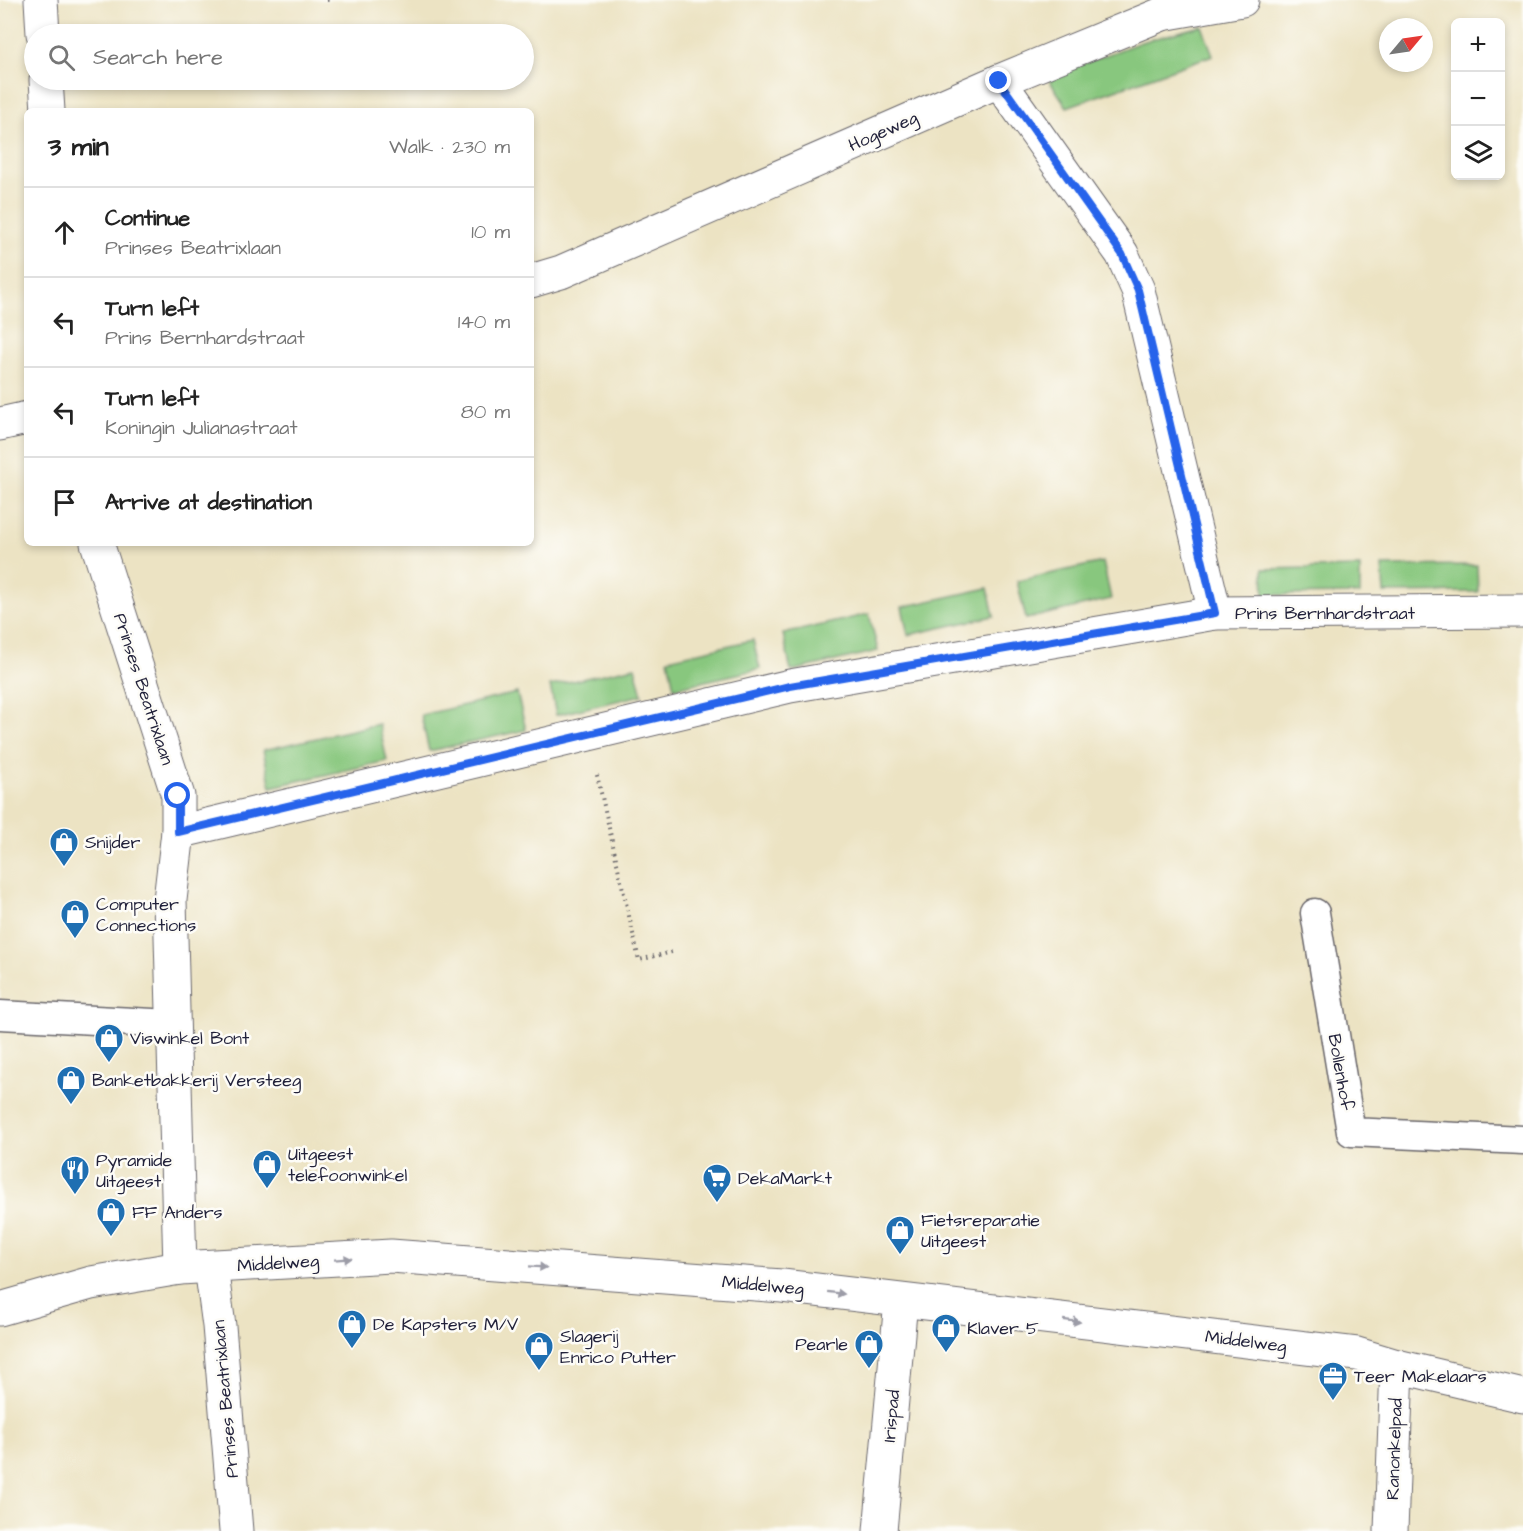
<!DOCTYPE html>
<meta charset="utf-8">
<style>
:root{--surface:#fff;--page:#f6f6f6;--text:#222;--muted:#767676;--line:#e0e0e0}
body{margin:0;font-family:"Architects Daughter",sans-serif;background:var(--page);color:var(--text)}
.controls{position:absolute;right:18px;top:18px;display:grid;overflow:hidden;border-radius:9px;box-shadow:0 3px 9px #0003}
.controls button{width:54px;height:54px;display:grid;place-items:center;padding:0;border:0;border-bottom:2px solid var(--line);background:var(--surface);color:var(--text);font:30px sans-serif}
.compass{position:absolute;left:1379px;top:18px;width:54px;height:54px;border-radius:50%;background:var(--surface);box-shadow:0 3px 9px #0003;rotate:61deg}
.stop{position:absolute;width:18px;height:18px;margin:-14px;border:4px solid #2563eb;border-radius:50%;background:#fff}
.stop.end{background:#2563eb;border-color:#fff;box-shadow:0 2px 6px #0008}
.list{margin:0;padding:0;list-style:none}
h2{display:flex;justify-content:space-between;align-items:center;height:78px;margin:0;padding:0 24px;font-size:26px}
h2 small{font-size:20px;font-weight:400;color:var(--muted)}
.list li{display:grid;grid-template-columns:39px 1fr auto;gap:18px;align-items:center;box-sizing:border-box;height:90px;padding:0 24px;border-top:2px solid var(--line)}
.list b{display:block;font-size:22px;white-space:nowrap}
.list p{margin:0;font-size:20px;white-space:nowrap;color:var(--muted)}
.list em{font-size:20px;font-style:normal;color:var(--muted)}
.icon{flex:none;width:33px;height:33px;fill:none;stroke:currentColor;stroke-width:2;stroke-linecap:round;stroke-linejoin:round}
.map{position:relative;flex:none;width:1523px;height:1531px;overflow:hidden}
.search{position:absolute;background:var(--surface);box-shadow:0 3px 9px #0003;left:24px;top:24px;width:510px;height:66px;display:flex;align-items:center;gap:15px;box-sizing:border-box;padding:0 21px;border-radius:33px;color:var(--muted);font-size:22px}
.panel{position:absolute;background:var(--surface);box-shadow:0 3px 9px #0003;left:24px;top:108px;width:510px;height:438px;border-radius:9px}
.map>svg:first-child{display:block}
</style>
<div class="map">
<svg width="1523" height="1531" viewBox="0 0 1523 1531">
<rect width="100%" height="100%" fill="#fdfcf7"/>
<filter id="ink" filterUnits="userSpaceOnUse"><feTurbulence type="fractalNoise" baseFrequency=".0167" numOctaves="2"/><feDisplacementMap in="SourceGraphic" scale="12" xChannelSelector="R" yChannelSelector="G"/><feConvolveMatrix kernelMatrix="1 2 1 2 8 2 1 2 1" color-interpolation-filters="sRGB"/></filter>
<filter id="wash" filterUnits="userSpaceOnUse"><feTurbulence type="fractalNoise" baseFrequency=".008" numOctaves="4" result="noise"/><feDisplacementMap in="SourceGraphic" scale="24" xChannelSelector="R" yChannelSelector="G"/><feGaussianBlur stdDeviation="1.35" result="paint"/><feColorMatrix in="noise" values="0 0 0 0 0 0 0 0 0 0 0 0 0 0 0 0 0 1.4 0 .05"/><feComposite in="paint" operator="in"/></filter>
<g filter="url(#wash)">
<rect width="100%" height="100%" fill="#ece3c3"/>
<g fill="#88c77e" stroke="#55745c" stroke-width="1.5">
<path d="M1202 26 1213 55 1067 107 1047 77 1141 42Z"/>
<path d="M1103 562 1111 599 1026 619 1017 581Z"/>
<path d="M1477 565 1478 592 1384 593 1382 566Z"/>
<path d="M1360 567V594L1264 595 1263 569Z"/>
<path d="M988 588 994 616 908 635 902 607Z"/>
<path d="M869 614 878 651 791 671 783 634Z"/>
<path d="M753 640 760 669 674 688 668 659Z"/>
<path d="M635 667 642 695 556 715 550 686Z"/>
<path d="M517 693 526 730 429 751 421 715Z"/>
<path d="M379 724 387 761 271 787 263 750Z"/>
</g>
</g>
<g filter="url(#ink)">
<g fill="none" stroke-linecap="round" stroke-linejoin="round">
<g stroke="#69666b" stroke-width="31">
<g id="lane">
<path d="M1315 913 1351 1132 1523 1140"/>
<path d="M0 1015 172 1024"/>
</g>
</g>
<g stroke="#69666b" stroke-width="35">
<g id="street">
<path d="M41 0 43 34"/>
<path d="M46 80 48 111"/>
<path d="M999 81 1122 254 1138 290 1215 613"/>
<path d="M531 281 561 272 999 81 1162 14 1242 0"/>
<path d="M0 424 27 418"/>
<path d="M97 543 178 796V832L170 900 180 1268"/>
<path d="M178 832 790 686 1215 613 1523 611"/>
<path d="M211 1267 219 1326 236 1531"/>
<path d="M0 1309 91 1283 180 1268 391 1256 782 1286 1357 1354 1397 1366 1523 1396"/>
<path d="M880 1531 901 1301"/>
<path d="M1391 1531 1397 1366"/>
</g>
</g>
<g stroke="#69666b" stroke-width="4" stroke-dasharray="1.5 4.5" stroke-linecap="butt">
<path d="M327 0H333"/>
<path d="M597 775 639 960 672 952"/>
</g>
<use href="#lane" stroke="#fff" stroke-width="28"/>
<use href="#street" stroke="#fff" stroke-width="33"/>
</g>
<defs><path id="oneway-solid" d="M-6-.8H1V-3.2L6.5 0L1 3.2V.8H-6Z" transform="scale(1.5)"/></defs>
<g fill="#9c9ca7">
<use href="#oneway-solid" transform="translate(343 1259) rotate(-4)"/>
<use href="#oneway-solid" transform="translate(538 1267) rotate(4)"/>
<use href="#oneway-solid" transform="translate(836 1293) rotate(7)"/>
<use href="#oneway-solid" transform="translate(1072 1321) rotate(7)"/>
</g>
</g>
<g fill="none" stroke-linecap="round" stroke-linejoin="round" filter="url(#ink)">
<path stroke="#2563eb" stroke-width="8" d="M178 796V832L790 686 1215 613 1138 290 1122 254 999 81"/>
</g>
<defs>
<g id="shop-pin" transform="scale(1.5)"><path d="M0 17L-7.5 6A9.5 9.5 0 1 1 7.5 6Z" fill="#1f6fb2" stroke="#fdfcf7"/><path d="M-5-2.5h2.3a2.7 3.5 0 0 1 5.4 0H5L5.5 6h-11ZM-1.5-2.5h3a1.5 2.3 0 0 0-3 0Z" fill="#fff"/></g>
<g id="restaurant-pin" transform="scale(1.5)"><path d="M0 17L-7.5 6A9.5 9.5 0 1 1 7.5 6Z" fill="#1f6fb2" stroke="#fdfcf7"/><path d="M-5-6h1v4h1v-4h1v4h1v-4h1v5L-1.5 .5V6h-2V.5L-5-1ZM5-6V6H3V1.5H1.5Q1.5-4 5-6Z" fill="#fff"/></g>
<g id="supermarket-pin" transform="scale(1.5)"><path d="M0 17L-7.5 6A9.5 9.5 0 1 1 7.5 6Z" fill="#1f6fb2" stroke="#fdfcf7"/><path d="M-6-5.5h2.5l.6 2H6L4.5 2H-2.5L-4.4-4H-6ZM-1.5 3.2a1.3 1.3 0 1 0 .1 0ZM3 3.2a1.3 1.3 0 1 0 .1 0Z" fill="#fff"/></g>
<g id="office-pin" transform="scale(1.5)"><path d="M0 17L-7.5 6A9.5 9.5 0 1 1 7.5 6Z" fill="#1f6fb2" stroke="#fdfcf7"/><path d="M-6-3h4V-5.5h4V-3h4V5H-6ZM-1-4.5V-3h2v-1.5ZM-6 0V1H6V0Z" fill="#fff"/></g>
</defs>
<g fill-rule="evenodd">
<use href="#shop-pin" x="64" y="842"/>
<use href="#shop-pin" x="75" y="914"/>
<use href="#shop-pin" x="109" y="1038"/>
<use href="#shop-pin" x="71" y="1080"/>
<use href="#shop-pin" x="267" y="1164"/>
<use href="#restaurant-pin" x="75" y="1170"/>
<use href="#supermarket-pin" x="717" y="1178"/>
<use href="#shop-pin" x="111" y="1212"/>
<use href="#shop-pin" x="900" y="1230"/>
<use href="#shop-pin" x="352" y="1324"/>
<use href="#shop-pin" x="946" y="1328"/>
<use href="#shop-pin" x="869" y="1344"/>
<use href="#shop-pin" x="539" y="1346"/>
<use href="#office-pin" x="1333" y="1376"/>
</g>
<g text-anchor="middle" stroke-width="5" stroke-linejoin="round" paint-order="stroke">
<g font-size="18" fill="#22223b" stroke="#fdfcf7">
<text transform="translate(883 131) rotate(-24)" y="6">Hogeweg</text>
<text x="1325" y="619">Prins Bernhardstraat</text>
<text transform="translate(144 689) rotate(72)" y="6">Prinses Beatrixlaan</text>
<text transform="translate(1341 1072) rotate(80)" y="6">Bollenhof</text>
<text transform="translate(278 1263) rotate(-4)" y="6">Middelweg</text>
<text transform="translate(763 1285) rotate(5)" y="6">Middelweg</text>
<text transform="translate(1246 1341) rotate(7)" y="6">Middelweg</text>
<text transform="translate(225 1399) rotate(-95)" y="6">Prinses Beatrixlaan</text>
<text transform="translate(891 1416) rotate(-85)" y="6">Irispad</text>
<text transform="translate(1394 1449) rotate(-88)" y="6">Ranonkelpad</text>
</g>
<g font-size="18" fill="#22223b" stroke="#fdfcf7" text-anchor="start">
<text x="85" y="848">Snijder</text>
<text x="96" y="910">Computer<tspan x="96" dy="21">Connections</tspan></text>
<text x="130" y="1044">Viswinkel Bont</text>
<text x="92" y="1086">Banketbakkerij Versteeg</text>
<text x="288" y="1160">Uitgeest<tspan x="288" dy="21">telefoonwinkel</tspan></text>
<text x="96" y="1166">Pyramide<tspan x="96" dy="21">Uitgeest</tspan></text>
<text x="738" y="1184">DekaMarkt</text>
<text x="132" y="1218">FF Anders</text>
<text x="921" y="1226">Fietsreparatie<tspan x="921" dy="21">Uitgeest</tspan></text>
<text x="373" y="1330">De Kapsters M/V</text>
<text x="967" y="1334">Klaver 5</text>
<text x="560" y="1342">Slagerij<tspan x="560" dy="21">Enrico Putter</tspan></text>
<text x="848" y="1350" text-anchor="end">Pearle</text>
<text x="1354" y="1382">Teer Makelaars</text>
</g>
</g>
</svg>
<div class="controls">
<button>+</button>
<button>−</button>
<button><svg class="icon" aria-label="layers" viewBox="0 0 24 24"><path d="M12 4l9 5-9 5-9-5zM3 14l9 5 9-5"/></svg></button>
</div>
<svg class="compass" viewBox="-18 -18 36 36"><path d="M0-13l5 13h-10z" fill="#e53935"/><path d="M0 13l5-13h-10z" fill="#767676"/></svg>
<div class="stop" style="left:178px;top:796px"></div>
<div class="stop end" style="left:999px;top:81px"></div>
<div class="search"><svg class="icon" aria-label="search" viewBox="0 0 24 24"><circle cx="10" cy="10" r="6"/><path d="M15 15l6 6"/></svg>Search here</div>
<section class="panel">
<h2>3 min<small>Walk · 230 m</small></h2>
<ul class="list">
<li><svg class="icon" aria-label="ahead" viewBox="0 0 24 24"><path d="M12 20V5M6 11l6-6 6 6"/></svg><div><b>Continue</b><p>Prinses Beatrixlaan</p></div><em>10 m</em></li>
<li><svg class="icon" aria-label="left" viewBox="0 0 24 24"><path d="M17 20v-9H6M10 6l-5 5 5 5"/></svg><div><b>Turn left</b><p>Prins Bernhardstraat</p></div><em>140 m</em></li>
<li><svg class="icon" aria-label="left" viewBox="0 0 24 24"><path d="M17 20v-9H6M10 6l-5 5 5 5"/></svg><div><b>Turn left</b><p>Koningin Julianastraat</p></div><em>80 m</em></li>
<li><svg class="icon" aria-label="arrive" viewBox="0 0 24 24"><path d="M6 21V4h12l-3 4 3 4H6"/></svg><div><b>Arrive at destination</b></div></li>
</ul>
</section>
</div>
